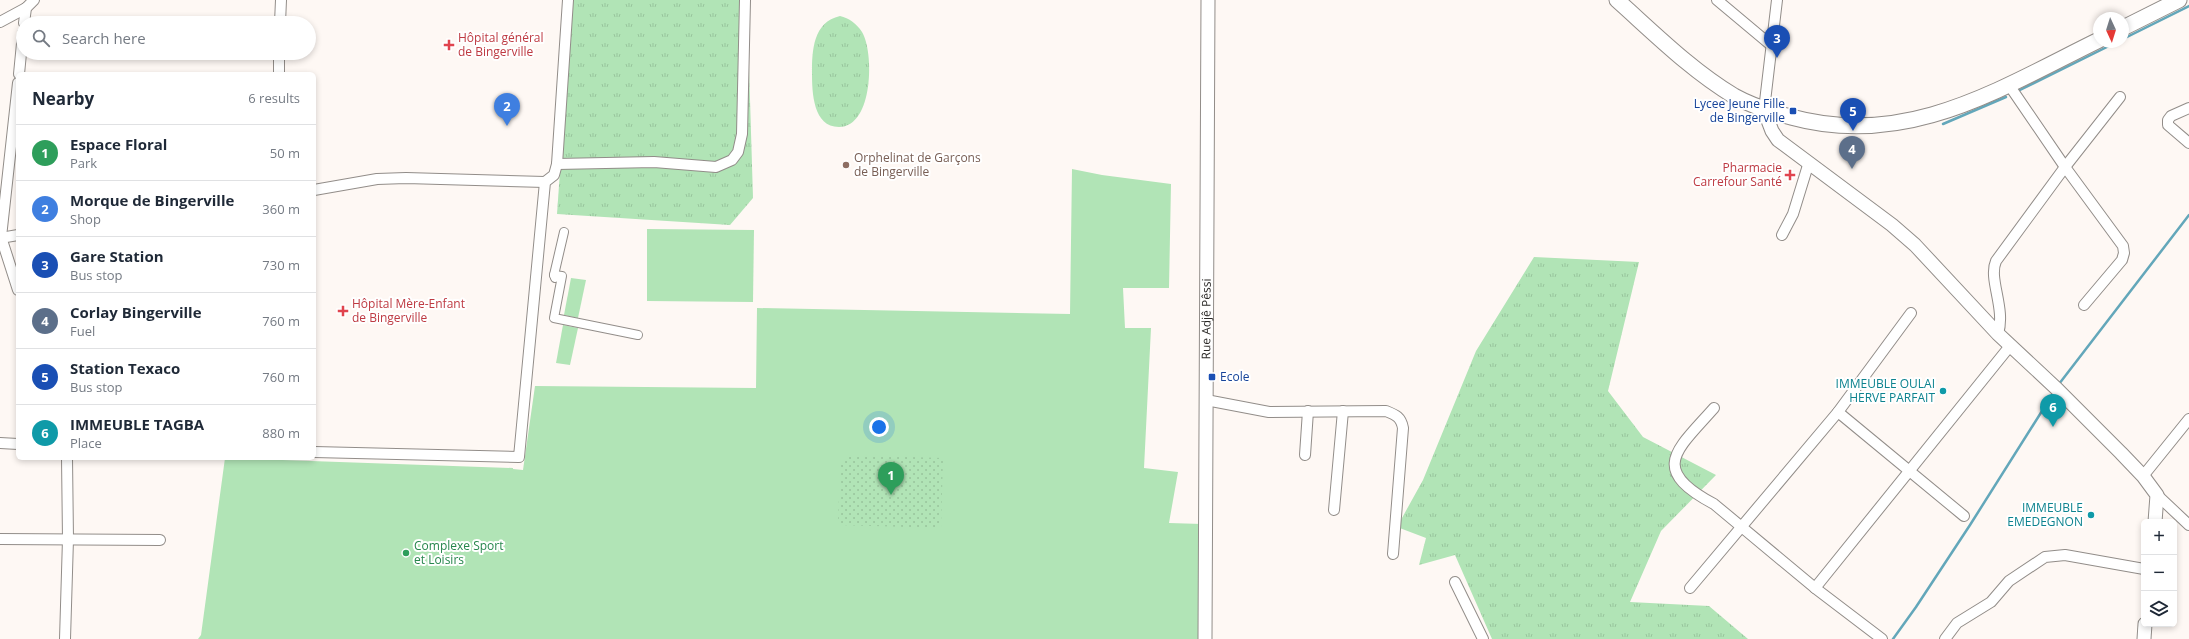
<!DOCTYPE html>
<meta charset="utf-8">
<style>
:root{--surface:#fff;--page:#f6f6f7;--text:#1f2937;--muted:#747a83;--line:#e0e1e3;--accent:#db2777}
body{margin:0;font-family:"Open Sans",sans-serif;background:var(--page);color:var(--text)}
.controls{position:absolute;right:12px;bottom:12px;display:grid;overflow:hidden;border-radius:6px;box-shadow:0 2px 6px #0003}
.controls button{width:36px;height:36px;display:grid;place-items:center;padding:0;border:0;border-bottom:1px solid var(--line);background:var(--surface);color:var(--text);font:20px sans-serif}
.compass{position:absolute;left:2093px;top:12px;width:36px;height:36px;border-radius:50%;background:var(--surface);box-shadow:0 2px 6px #0003;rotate:176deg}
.you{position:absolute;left:879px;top:427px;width:14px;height:14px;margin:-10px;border:3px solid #fff;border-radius:50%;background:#1a73e8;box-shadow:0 0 0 6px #1a73e833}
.badge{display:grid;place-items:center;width:26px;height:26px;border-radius:50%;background:var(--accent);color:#fff;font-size:13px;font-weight:700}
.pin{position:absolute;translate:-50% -33px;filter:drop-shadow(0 1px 2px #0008)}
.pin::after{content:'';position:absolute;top:21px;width:14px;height:12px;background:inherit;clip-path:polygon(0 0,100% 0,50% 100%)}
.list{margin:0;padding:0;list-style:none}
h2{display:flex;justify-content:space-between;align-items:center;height:52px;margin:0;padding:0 16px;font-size:17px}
h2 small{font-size:13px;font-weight:400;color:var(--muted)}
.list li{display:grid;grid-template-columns:26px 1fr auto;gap:12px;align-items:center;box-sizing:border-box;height:56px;padding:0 16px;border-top:1px solid var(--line)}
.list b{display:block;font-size:15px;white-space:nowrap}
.list p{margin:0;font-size:13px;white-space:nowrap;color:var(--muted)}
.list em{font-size:13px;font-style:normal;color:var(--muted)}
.icon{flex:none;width:22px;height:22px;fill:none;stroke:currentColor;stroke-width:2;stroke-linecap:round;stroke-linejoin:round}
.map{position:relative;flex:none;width:2189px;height:639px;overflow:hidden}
.search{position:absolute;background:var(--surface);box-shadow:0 2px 6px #0003;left:16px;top:16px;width:300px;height:44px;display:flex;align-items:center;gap:10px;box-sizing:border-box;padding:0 14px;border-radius:22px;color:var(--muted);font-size:15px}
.panel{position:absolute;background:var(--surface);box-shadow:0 2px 6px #0003;left:16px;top:72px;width:300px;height:388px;border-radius:6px}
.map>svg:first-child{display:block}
</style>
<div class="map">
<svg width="2189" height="639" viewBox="0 0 2189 639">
<defs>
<pattern id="grass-tufts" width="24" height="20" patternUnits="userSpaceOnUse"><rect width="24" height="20" fill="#b1e4b6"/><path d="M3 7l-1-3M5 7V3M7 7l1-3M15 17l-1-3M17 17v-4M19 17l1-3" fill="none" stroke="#98c49c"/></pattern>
<pattern id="garden-dots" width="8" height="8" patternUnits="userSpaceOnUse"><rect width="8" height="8" fill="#b1e4b6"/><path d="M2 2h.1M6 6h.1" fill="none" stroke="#98c49c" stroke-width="1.8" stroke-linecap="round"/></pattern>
</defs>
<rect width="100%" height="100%" fill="#fef8f4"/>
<g fill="url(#grass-tufts)">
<path d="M572 0H747L753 198 730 225 557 214Z"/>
<path d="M840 16C849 18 857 24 862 32 874 51 874 127 839 127 813 127 812 92 812 73 812 51 813 22 840 16Z"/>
<path d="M1534 257 1639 262 1608 391 1643 437 1716 475 1661 531 1630 602 1709 606 1748 639H1492L1455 555 1419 565 1426 538 1397 527 1423 480 1476 351Z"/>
</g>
<g fill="#b1e4b6">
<path d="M1072 169 1102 175 1171 184 1169 288H1123L1125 328H1151L1144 468 1178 472 1169 523 1202 524 1201 639H198L201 635 225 458 513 468V469L523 470 535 386 756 388 757 308 1070 314Z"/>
<path d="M647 229 754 230 753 302 647 301Z"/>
<path d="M571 278 586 280 578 318 564 315Z"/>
<path d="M563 325 578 328 570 365 556 363Z"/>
</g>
<path fill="url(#garden-dots)" d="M849 455 943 458 941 528 838 525 840 464Z"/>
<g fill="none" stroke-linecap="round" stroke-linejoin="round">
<g stroke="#63a7ba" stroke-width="2.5">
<path d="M2123 39 2189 6"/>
<path d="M2020 90 2117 42"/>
<path d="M1943 124 2006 97"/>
<path d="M2059 384 2189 215"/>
<path d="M1893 639 1916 607 1970 525 2054 392"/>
</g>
<g stroke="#928d89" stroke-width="10">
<g id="pedestrian">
<path d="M554 275 562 276 554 318 638 335"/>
<path d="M555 278 554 275 564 232"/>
</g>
</g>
<g stroke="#928d89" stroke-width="12">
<g id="minor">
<path d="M1717 0 1772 46"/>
<path d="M0 22 26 8"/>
<path d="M24 23 26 8 34 0"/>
<path d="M280 23 281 0"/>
<path d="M19 74 23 33"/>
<path d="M279 74V53"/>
<path d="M18 83 1 237 18 290"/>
<path d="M2009 85 2065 167 2123 246 2124 253 2122 260 2084 305"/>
<path d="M2189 108 2171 116 2168 120V125L2189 143"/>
<path d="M1764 110 1777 0"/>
<path d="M557 164 654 162 716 167 732 160 738 152 742 134 745 0"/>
<path d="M314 190 377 179 406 178 545 182"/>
<path d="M1782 235 1793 214 1809 162"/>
<path d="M0 238 18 235"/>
<path d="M1998 334C2006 308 1988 279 1996 261L2065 167 2120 97"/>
<path d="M1206 400 1269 412 1386 411C1396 415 1401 417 1403 428L1393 554"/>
<path d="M1714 408C1677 450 1648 469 1714 504L1815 588 1882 639"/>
<path d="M1838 412 1964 516"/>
<path d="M0 443 18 444"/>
<path d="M314 452 519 457 545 182 554 175 557 164 568 0"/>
<path d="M1305 455 1308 411"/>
<path d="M2143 476 2189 419"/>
<path d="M2157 495 2189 525"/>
<path d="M1334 510 1343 411"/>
<path d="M0 539 160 540"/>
<path d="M1455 582 1483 639"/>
<path d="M1690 588 1838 412 1911 313"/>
<path d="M1815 588 2010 346"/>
<path d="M65 639 68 539 67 458"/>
<path d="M1945 639 1957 623 1991 602 2009 581 2045 557 2065 555 2144 569"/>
</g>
</g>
<g stroke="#928d89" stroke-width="15">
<g id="tertiary">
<path d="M1764 110 1772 131 1778 140 1892 225 1915 245 1998 334 2058 390 2121 453 2143 476 2157 495 2155 522"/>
<path id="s1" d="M1205 639 1208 0"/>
<path d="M2144 639 2145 624"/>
</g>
</g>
<g stroke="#928d89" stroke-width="17">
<g id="secondary">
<path d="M1617 0C1655 34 1691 70 1734 96 1752 106 1771 112 1791 117 1907 149 1999 89 2099 40"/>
<path d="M2123 28 2179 0"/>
</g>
</g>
<use href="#pedestrian" stroke="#fff" stroke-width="8"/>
<use href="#minor" stroke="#fff" stroke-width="10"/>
<use href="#tertiary" stroke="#fff" stroke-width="13"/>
<use href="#secondary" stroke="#fff" stroke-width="15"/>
</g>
<g fill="#e0444e" stroke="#fff" stroke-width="1.5">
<path d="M447 39h4v4h4v4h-4v4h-4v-4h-4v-4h4z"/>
<path d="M1788 169h4v4h4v4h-4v4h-4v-4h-4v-4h4z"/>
<path d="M341 305h4v4h4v4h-4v4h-4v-4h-4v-4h4z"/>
</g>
<g fill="#1a4fb4" stroke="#fff" stroke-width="1.5">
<rect x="1789" y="107" width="8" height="8" rx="2"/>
<rect x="1208" y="373" width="8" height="8" rx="2"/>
</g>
<circle fill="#8d6e63" stroke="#fff" stroke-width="1.5" cx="846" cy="165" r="4"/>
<g fill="#0f9aa8" stroke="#fff" stroke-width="1.5">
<circle cx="1943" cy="391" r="4"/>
<circle cx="2091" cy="515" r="4"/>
</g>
<circle fill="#2e9e5b" stroke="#fff" stroke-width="1.5" cx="406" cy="553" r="4"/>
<g text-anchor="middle" stroke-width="4" stroke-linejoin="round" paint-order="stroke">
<g font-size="12" fill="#be3a42" stroke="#fff" text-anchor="start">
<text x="458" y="42">Hôpital général<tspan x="458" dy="14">de Bingerville</tspan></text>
<text x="1782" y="172" text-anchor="end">Pharmacie<tspan x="1782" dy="14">Carrefour Santé</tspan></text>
<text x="352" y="308">Hôpital Mère-Enfant<tspan x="352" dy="14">de Bingerville</tspan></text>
</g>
<g font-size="12" fill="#164399" stroke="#fff" text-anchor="end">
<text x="1785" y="108">Lycee Jeune Fille<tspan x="1785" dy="14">de Bingerville</tspan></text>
<text x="1220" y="381" text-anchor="start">Ecole</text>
</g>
<g font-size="12" fill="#785e54" stroke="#fff" text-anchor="start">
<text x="854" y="162">Orphelinat de Garçons<tspan x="854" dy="14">de Bingerville</tspan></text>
</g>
<g font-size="12" fill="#2a2826" stroke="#fff">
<text dy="4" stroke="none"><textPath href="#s1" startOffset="320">Rue Adjê Pêssi</textPath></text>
</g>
<g font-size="12" fill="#0d838f" stroke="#fff" text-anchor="end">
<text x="1935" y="388">IMMEUBLE OULAI<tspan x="1935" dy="14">HERVE PARFAIT</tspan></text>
<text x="2083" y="512">IMMEUBLE<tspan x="2083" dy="14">EMEDEGNON</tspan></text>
</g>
<g font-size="12" fill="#27864d" stroke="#fff" text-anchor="start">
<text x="414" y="550">Complexe Sport<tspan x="414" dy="14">et Loisirs</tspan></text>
</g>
</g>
</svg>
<div class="controls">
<button>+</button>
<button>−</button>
<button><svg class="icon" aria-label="layers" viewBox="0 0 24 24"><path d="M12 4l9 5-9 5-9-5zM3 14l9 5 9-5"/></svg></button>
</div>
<svg class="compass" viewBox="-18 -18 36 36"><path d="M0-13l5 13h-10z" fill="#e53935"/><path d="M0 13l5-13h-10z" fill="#747a83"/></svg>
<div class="you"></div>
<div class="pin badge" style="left:891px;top:495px;background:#2e9e5b">1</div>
<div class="pin badge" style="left:507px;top:126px;background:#3f7fe0">2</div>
<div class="pin badge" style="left:1777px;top:58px;background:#1a4fb4">3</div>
<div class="pin badge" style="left:1852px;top:169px;background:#5c6f8a">4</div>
<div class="pin badge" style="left:1853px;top:131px;background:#1a4fb4">5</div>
<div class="pin badge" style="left:2053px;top:427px;background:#0f9aa8">6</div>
<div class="search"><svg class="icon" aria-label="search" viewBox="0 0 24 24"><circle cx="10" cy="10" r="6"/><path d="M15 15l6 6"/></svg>Search here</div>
<section class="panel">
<h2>Nearby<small>6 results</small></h2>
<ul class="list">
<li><span class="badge" style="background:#2e9e5b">1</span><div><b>Espace Floral</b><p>Park</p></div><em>50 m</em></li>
<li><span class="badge" style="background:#3f7fe0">2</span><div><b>Morque de Bingerville</b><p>Shop</p></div><em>360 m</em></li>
<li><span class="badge" style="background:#1a4fb4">3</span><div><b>Gare Station</b><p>Bus stop</p></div><em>730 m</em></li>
<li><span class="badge" style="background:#5c6f8a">4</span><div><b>Corlay Bingerville</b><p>Fuel</p></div><em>760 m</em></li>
<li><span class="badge" style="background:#1a4fb4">5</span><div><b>Station Texaco</b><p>Bus stop</p></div><em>760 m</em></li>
<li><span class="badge" style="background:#0f9aa8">6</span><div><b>IMMEUBLE TAGBA</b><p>Place</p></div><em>880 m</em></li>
</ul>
</section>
</div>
